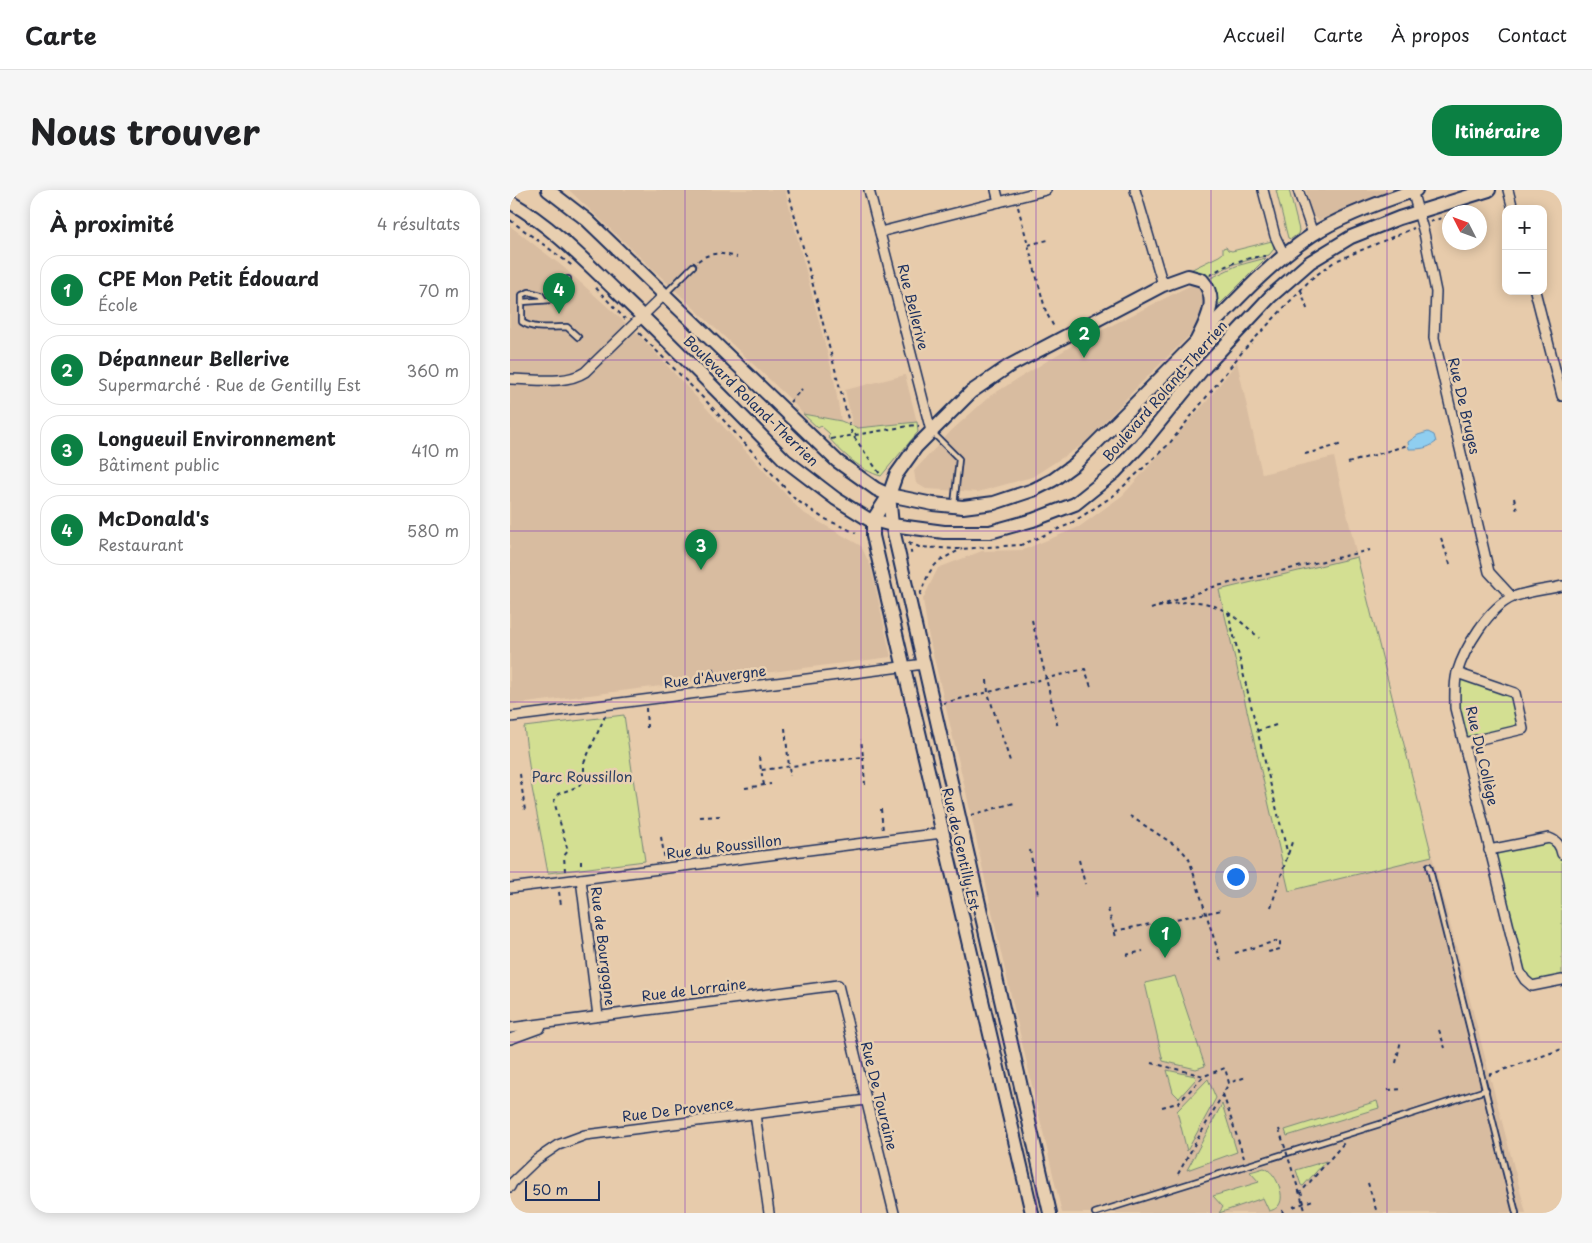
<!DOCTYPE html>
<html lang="fr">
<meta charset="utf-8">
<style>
:root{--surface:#fff;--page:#f6f6f6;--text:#202124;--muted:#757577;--line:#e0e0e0;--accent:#0b8043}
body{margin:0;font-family:"Playpen Sans",sans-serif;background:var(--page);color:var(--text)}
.controls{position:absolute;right:15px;top:15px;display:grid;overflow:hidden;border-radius:10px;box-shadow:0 2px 12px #0003}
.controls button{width:45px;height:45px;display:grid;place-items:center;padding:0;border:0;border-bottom:1px solid var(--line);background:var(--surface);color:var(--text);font:25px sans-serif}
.compass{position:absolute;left:932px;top:15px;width:45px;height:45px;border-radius:50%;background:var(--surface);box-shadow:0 2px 12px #0003;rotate:312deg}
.scale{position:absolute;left:15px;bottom:12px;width:75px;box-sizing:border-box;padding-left:5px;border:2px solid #1b2f5e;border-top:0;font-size:14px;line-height:18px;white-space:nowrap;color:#1b2f5e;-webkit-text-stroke:4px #e8cfb0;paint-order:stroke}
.you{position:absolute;left:725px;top:686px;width:18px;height:18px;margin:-12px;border:4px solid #fff;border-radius:50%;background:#1a73e8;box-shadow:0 0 0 8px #1a73e833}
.badge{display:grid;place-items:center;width:32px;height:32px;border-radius:50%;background:var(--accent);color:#fff;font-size:16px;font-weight:700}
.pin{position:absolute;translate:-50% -41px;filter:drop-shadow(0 1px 2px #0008)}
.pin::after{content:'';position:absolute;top:26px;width:18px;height:15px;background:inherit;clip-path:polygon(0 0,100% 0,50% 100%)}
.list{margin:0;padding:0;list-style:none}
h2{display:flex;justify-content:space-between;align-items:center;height:65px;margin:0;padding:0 20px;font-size:21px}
h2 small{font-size:16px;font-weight:400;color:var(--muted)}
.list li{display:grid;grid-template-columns:32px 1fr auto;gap:15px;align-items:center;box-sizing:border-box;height:70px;margin:0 10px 10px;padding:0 10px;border:1px solid var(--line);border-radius:20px}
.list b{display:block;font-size:19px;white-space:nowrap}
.list p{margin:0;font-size:16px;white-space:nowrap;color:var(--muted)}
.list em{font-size:16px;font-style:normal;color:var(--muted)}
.map{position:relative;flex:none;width:1052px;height:1023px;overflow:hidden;border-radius:20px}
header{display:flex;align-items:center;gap:30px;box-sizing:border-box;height:70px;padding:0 25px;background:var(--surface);border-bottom:1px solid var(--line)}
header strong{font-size:24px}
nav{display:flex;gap:28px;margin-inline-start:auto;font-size:18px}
.intro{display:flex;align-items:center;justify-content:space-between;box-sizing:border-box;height:120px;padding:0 30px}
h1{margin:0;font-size:35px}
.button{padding:12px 22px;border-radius:20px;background:var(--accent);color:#fff;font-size:18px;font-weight:700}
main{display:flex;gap:30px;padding:0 30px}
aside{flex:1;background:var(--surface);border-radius:20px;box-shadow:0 2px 12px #0003}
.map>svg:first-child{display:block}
</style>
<header>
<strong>Carte</strong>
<nav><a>Accueil</a><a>Carte</a><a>À propos</a><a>Contact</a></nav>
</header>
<div class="intro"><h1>Nous trouver</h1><a class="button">Itinéraire</a></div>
<main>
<aside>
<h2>À proximité<small>4 résultats</small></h2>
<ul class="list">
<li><span class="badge">1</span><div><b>CPE Mon Petit Édouard</b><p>École</p></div><em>70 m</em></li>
<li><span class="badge">2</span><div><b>Dépanneur Bellerive</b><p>Supermarché · Rue de Gentilly Est</p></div><em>360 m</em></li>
<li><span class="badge">3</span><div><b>Longueuil Environnement</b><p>Bâtiment public</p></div><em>410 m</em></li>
<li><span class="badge">4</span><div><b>McDonald's</b><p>Restaurant</p></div><em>580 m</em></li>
</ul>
</aside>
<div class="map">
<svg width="1052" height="1023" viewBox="0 0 1052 1023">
<rect width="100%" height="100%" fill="#e7cbab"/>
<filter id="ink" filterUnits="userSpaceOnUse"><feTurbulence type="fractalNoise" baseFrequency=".02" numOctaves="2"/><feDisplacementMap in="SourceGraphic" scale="10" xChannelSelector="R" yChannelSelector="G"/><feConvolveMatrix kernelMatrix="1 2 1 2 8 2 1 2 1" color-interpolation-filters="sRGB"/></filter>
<g filter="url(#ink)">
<g fill="#d8bca0">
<path d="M59 0H275L324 189 331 231 293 224 280 209Z"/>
<path d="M796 0H880L809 30 802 25Z"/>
<path d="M0 36 52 76 129 145 292 322 351 356 361 377 381 467 0 515Z"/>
<path d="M687 92 697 119 690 135 629 195 575 253 522 287 468 302 416 299 406 293 404 281 441 241 480 206 563 155Z"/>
<path d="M727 172 752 284 824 267 847 367 922 666 1016 1023H552L491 763 456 602 418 443 413 409 428 378 472 361 513 360 569 337 613 305 697 211Z"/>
<path d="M395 185 407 232 356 238 343 237 335 200Z"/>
</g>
<g fill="#d3df92" stroke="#778778">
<path d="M766 0H779L789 40 788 44 781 49 778 48Z"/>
<path d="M762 51 764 59 759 65 724 74 697 87 670 85 709 66 713 63V58L716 57 718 60 722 61Z"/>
<path d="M756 68 711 113 707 116 705 99 699 89 726 76Z"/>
<path d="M293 224 331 231 348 238 407 232 408 242 371 286C351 281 331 262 318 247L320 244 311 236 308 238Z"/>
<path d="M847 367 922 666 779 701 709 400Z"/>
<path d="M947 483 1005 503 1013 539 954 553 945 518Z"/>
<path d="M114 525 135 671 38 683 22 598 14 537Z"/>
<path d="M1039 648 1052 664V790L1022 796 1015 790 979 660Z"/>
<path d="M665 786 695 876 686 879 653 871 635 793Z"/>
<path d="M657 880 685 886 686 889 669 908 663 902Z"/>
<path d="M698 889 706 908 677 961 667 921Z"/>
<path d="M867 911 869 918 777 946 775 940Z"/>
<path d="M712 914 727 962 677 980Z"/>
<path d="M816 971 793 996 791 995 786 980Z"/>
<path d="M754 978C765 981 776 1005 769 1015 766 1019 763 1020 759 1021L753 1008 709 1023 713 1017 703 1006 749 992 740 982Z"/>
</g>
<path fill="#8fcef0" stroke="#618eb6" d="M918 242 924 245 926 252C917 259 910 259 899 259L898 252 908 245Z"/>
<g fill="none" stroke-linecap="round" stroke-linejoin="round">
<g stroke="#1b2f5e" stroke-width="8">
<g id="lane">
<path d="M58 89V103L56 109 12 112V132C23 140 43 137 57 137L68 147"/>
<path d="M155 104 183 76"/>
<path d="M12 112V105L19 102 31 105 34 110"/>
<path d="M423 243 449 269 444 315"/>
<path d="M919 676 1006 1023"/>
<path d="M585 1023 886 929 976 900"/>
</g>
</g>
<g stroke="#1b2f5e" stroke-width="12">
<g id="street">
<path d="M359 0 421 241"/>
<path d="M486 0 489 12"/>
<path d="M625 0 653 95"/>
<path d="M753 0 765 46 774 65"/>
<path d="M788 0 803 44"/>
<path d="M902 0 914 43 926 102 924 148 979 382 1002 407"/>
<path d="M998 0 1003 19"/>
<path d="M370 42 536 0"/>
<path d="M1025 101 1052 206"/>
<path d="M0 189C24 189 55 195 75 182L154 105"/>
<path d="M1052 396C1036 400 1018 401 1003 407 979 417 954 459 947 483 944 494 945 506 945 518L1010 782 1015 790 1022 796 1052 790"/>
<path d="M947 483 1005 503 1013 539 954 553"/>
<path d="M0 527 414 474"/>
<path d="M979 660 1039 648C1047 651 1050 655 1052 664"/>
<path d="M71 689 88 826"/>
<path d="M0 698 432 643"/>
<path d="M0 838 328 795 384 1023"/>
<path d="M0 849 30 838"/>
<path d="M245 924 259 1023"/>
<path d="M0 997 2 993 26 970 48 955 75 945 356 910"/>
</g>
</g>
<g stroke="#1b2f5e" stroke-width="16">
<g id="secondary">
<path d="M38 0 77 30 327 271 366 299 379 305 423 314 453 317 484 313 523 300 543 290 565 274C606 233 646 193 685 153 723 114 757 75 802 45 831 26 873 11 906 0"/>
<path d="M0 12C40 35 72 68 105 100 163 155 219 213 275 270L326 309 358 329 363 330 382 335 434 342H480L523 330 565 314 605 282 635 250 691 181 760 107 800 72 841 47 889 28 979 0"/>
<path d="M379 305 382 335 540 1023"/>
<path d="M522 1023 363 346V330L379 305 386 285 406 257 461 202 499 176 653 95 678 86 692 90C710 110 696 131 686 152"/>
</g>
</g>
<g stroke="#1b2f5e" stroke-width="2" stroke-dasharray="4 4" stroke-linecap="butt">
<path d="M278 0 342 244 370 284"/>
<path d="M508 17 536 122 545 139"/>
<path d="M0 30 64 77"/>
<path d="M920 32 937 26"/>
<path d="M518 55 538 50"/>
<path d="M828 70 904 38"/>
<path d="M188 71C201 61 211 63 227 67"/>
<path d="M700 85C716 74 737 67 756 66"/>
<path d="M86 98 115 129"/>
<path d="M791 100 798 122"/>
<path d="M129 143 198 213 285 309 313 328 346 343"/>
<path d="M280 212 292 199"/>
<path d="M321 249 405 235 409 236"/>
<path d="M795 264 833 254"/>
<path d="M838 273 898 255"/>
<path d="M1004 308 1007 321"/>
<path d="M931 348 940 374"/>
<path d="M399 352 402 367"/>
<path d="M399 352 409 357 448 359 511 355 560 334 603 306 659 254 733 161 801 89 824 72"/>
<path d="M410 405C421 375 423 373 452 359"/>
<path d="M648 417C658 415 669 412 679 412 707 410 729 429 749 448"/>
<path d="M641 419 703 397 860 360"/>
<path d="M718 422 778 665"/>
<path d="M522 430 548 538"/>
<path d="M203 478 206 491"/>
<path d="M477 490 478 503 500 571"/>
<path d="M433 513 575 479 581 497"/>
<path d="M136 518 137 538"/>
<path d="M275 538 280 586"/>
<path d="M747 541 766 535"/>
<path d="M249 567 251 580"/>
<path d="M353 567 355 595"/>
<path d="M10 584 15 621"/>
<path d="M254 595 251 580 353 567 351 549"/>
<path d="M235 598 261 594"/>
<path d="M371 619 373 641"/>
<path d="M461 625 504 613"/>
<path d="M190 627 212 626"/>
<path d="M151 647 155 670"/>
<path d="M520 660 528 705"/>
<path d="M569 670 575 694"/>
<path d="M71 671V679"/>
<path d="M55 681 54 666 58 661 44 611 48 604 69 596 74 586V573L96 524"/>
<path d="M49 702 51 715"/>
<path d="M761 717 782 652"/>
<path d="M598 719 606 747"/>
<path d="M604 741 712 720"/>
<path d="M725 763 770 750V759L758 762"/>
<path d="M616 765 633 761"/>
<path d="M929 840 935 858"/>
<path d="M642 873 694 886"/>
<path d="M886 873 891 850"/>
<path d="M979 885 1052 859"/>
<path d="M878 900 894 899"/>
<path d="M713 904 734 968"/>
<path d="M652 917 668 913 694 886 715 878 719 893 736 887"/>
<path d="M668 984 719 893"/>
<path d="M858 993 867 1023"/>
<path d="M794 1013 791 1002 834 953"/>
<path d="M783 1017 803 1010"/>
<path d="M772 1020 773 1023"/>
</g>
<use href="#lane" stroke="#e8cfb0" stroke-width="4.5"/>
<use href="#street" stroke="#e8cfb0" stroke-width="9"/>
<use href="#secondary" stroke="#e8cfb0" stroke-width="12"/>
<g stroke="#1b2f5e" stroke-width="2" stroke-dasharray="4 4" stroke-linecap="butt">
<path d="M620 626 671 659 679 669 711 771"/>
<path d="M769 939 796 1023"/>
</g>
</g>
</g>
<path fill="none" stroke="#7b2cbf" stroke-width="1" stroke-opacity="0.55" d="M175 0V1023M351 0V1023M526 0V1023M701 0V1023M877 0V1023M0 170H1052M0 341H1052M0 512H1052M0 682H1052M0 852H1052"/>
<g text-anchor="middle" stroke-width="5" stroke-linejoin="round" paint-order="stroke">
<g font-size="14" fill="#1b2f5e" stroke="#e8cfb0">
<text transform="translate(403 117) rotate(76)" y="5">Rue Bellerive</text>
<text transform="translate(655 201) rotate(-49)" y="5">Boulevard Roland-Therrien</text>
<text transform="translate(241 211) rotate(44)" y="5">Boulevard Roland-Therrien</text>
<text transform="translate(954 216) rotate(77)" y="5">Rue De Bruges</text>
<text transform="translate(205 487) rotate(-7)" y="5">Rue d'Auvergne</text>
<text transform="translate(972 566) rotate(77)" y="5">Rue Du Collège</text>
<text transform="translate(214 657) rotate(-7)" y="5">Rue du Roussillon</text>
<text transform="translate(451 659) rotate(77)" y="5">Rue de Gentilly Est</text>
<text transform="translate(93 756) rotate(83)" y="5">Rue de Bourgogne</text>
<text transform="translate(184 800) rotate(-7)" y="5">Rue de Lorraine</text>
<text transform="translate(369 906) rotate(76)" y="5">Rue De Touraine</text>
<text transform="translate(168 920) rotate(-7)" y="5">Rue De Provence</text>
</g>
<g font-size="14" fill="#2d4163" stroke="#e8cfb0">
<text x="72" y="592">Parc Roussillon</text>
</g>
</g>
</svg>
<div class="controls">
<button>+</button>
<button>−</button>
</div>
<svg class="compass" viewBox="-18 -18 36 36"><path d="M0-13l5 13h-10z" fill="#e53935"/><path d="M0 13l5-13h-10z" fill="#757577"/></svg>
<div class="scale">50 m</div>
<div class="you"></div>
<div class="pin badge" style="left:655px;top:768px">1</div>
<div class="pin badge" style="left:574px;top:168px">2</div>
<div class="pin badge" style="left:191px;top:380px">3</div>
<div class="pin badge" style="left:49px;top:124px">4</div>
</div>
</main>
